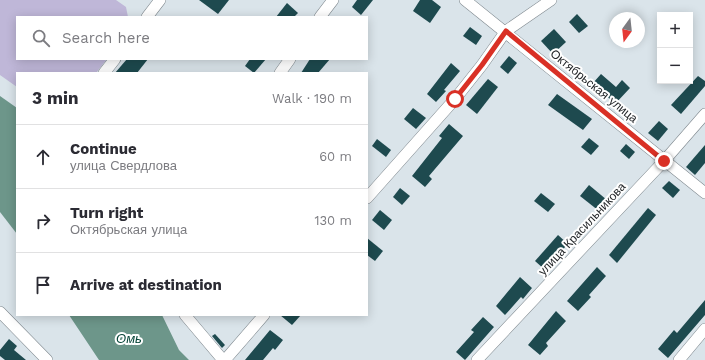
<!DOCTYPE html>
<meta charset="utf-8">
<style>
:root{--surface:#fff;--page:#f2f2f3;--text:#2b2b33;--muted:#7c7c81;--line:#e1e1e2}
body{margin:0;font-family:"Work Sans",sans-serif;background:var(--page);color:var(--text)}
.controls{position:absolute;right:12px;top:12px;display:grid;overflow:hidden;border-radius:0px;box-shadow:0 2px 10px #0003}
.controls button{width:36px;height:36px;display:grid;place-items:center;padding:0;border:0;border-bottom:1px solid var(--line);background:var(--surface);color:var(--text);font:20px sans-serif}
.compass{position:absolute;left:609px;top:12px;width:36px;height:36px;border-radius:50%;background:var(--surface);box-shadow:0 2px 10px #0003;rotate:195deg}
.stop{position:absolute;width:12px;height:12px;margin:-9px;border:3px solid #d93025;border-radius:50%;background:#fff}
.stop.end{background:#d93025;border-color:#fff;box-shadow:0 1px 4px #0008}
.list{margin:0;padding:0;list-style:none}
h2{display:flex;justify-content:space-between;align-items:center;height:52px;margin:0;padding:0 16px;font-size:17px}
h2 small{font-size:13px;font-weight:400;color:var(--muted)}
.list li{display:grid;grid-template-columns:26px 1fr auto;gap:12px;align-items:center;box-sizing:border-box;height:64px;padding:0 16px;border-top:1px solid var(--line)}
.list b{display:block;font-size:15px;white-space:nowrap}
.list p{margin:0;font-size:13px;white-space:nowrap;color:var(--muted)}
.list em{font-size:13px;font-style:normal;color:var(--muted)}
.icon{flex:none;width:22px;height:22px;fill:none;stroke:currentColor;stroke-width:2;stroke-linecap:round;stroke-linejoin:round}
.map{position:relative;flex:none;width:705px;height:360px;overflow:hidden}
.search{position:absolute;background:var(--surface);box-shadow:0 2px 10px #0003;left:16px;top:16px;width:352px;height:44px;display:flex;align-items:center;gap:10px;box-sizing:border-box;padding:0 14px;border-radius:0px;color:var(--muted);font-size:15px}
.panel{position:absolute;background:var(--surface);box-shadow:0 2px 10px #0003;left:16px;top:72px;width:352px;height:244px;border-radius:0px}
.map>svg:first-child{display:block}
</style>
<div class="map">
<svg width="705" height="360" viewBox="0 0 705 360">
<rect width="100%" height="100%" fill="#dae4ea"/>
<path fill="#bfb7d8" d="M0 0H116L126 7 128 17H17V59H107L96 73H17V87L0 75Z"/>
<g fill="#6d968a">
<path d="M0 96 17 108V234L0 212Z"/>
<path d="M69 315H162L179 350 189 360H99Z"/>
</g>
<g fill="#1e4a4f">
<path d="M199 0H229L218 14Z"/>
<path d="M357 0H373L361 15 352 7Z"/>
<path d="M420 0H432L441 7 430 23 413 11Z"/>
<path d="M287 3 298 13 294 17H276Z"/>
<path d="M577 14 588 26 579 33 569 22Z"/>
<path d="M470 27 482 36 476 45 463 36Z"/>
<path d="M554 29 566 42 553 54 541 41Z"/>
<path d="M509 56 517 63 508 74 500 67Z"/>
<path d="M127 59H148L137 73H115Z"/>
<path d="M250 59H266L254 73 245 66Z"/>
<path d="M310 59H330L318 73H301Z"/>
<path d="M451 63 460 71 444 90 446 91 436 102 427 94Z"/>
<path d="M601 74 616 87 622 80 630 88 615 104 593 83Z"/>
<path d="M698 76 705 81V86L681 114 671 105Z"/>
<path d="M488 79 498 87 477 114 466 105Z"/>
<path d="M557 94 592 119 583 130 548 105Z"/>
<path d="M413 108 426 118 416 129 404 119Z"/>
<path d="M659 121 668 129 658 141 648 133Z"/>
<path d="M449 124 463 136 429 176 432 179 425 187 412 176 442 138 439 136Z"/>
<path d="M589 138 599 146 591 155 581 147Z"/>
<path d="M377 139 391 150 386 157 372 146Z"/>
<path d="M626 144 635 152 629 159 620 151Z"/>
<path d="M705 145V163L695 175 686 167Z"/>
<path d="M669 181 680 190 673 198 662 188Z"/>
<path d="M589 185 607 200 599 211 580 196Z"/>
<path d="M400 188 410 196 402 205 393 197Z"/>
<path d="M541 193 555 204 548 212 534 201Z"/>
<path d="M648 208 656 215 617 263 609 255Z"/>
<path d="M380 210 392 220 384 230 372 220Z"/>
<path d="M558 235 568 244 544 269 535 261Z"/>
<path d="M367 238 383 251 375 261 367 255Z"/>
<path d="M597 267 606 276 589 295 591 297 578 311 567 301Z"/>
<path d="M520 277 532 288 523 299 521 297 505 315 496 306Z"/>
<path d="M705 300V315L668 358 658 349 674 330 677 333Z"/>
<path d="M556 311 566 321 546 343 548 346 540 355 528 345Z"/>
<path d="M280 315H301L292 325Z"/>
<path d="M483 317 494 327 465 360 456 352 474 332 471 330Z"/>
<path d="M270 330 283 340 275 350 273 348 263 360H245Z"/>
<path d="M215 334 225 345 222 348 212 336Z"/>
<path d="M9 339 17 346 14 350 26 360H5L0 356V350Z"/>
</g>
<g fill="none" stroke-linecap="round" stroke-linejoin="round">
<g stroke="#7f888e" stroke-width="12">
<g id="minor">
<path d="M465 0 705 193"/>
<path d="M147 17 160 0"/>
<path d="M320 17 333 0"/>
<path d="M104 73 115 59"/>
<path d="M280 73 290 59"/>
<path d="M367 198 455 99 482 65 506 31 551 0"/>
<path d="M0 312 47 360"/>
<path d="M185 315 223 360"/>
<path d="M225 360 264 315"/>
<path d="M477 360 664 161 705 114"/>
<path d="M679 360 705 329"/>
</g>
</g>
<use href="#minor" stroke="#fff" stroke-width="11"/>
</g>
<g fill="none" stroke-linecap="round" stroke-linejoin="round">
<path stroke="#d93025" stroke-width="5" d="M455 99 482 65 506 31 664 161"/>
</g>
<g text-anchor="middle" stroke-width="4" stroke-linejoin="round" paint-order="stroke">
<g font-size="12" fill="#24272a" stroke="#fff">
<text transform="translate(594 86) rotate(39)" y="4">Октябрьская улица</text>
<text transform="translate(582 229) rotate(-47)" y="4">улица Красильникова</text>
</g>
<g font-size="13" font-style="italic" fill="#084639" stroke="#fff">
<text x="129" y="343">Омь</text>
</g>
</g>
</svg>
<div class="controls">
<button>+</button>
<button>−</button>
</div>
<svg class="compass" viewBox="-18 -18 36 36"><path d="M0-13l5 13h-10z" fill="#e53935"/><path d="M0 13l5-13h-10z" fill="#7c7c81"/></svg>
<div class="stop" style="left:455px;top:99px"></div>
<div class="stop end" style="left:664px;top:161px"></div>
<div class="search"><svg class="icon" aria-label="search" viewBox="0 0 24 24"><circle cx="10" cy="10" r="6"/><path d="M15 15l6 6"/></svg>Search here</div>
<section class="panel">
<h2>3 min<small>Walk · 190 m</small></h2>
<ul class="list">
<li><svg class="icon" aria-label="ahead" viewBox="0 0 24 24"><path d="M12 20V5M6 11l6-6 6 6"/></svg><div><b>Continue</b><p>улица Свердлова</p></div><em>60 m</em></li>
<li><svg class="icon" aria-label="right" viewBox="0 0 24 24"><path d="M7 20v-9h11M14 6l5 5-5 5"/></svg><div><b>Turn right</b><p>Октябрьская улица</p></div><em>130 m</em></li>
<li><svg class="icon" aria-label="arrive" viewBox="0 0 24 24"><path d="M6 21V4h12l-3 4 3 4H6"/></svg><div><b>Arrive at destination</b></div></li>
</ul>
</section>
</div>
